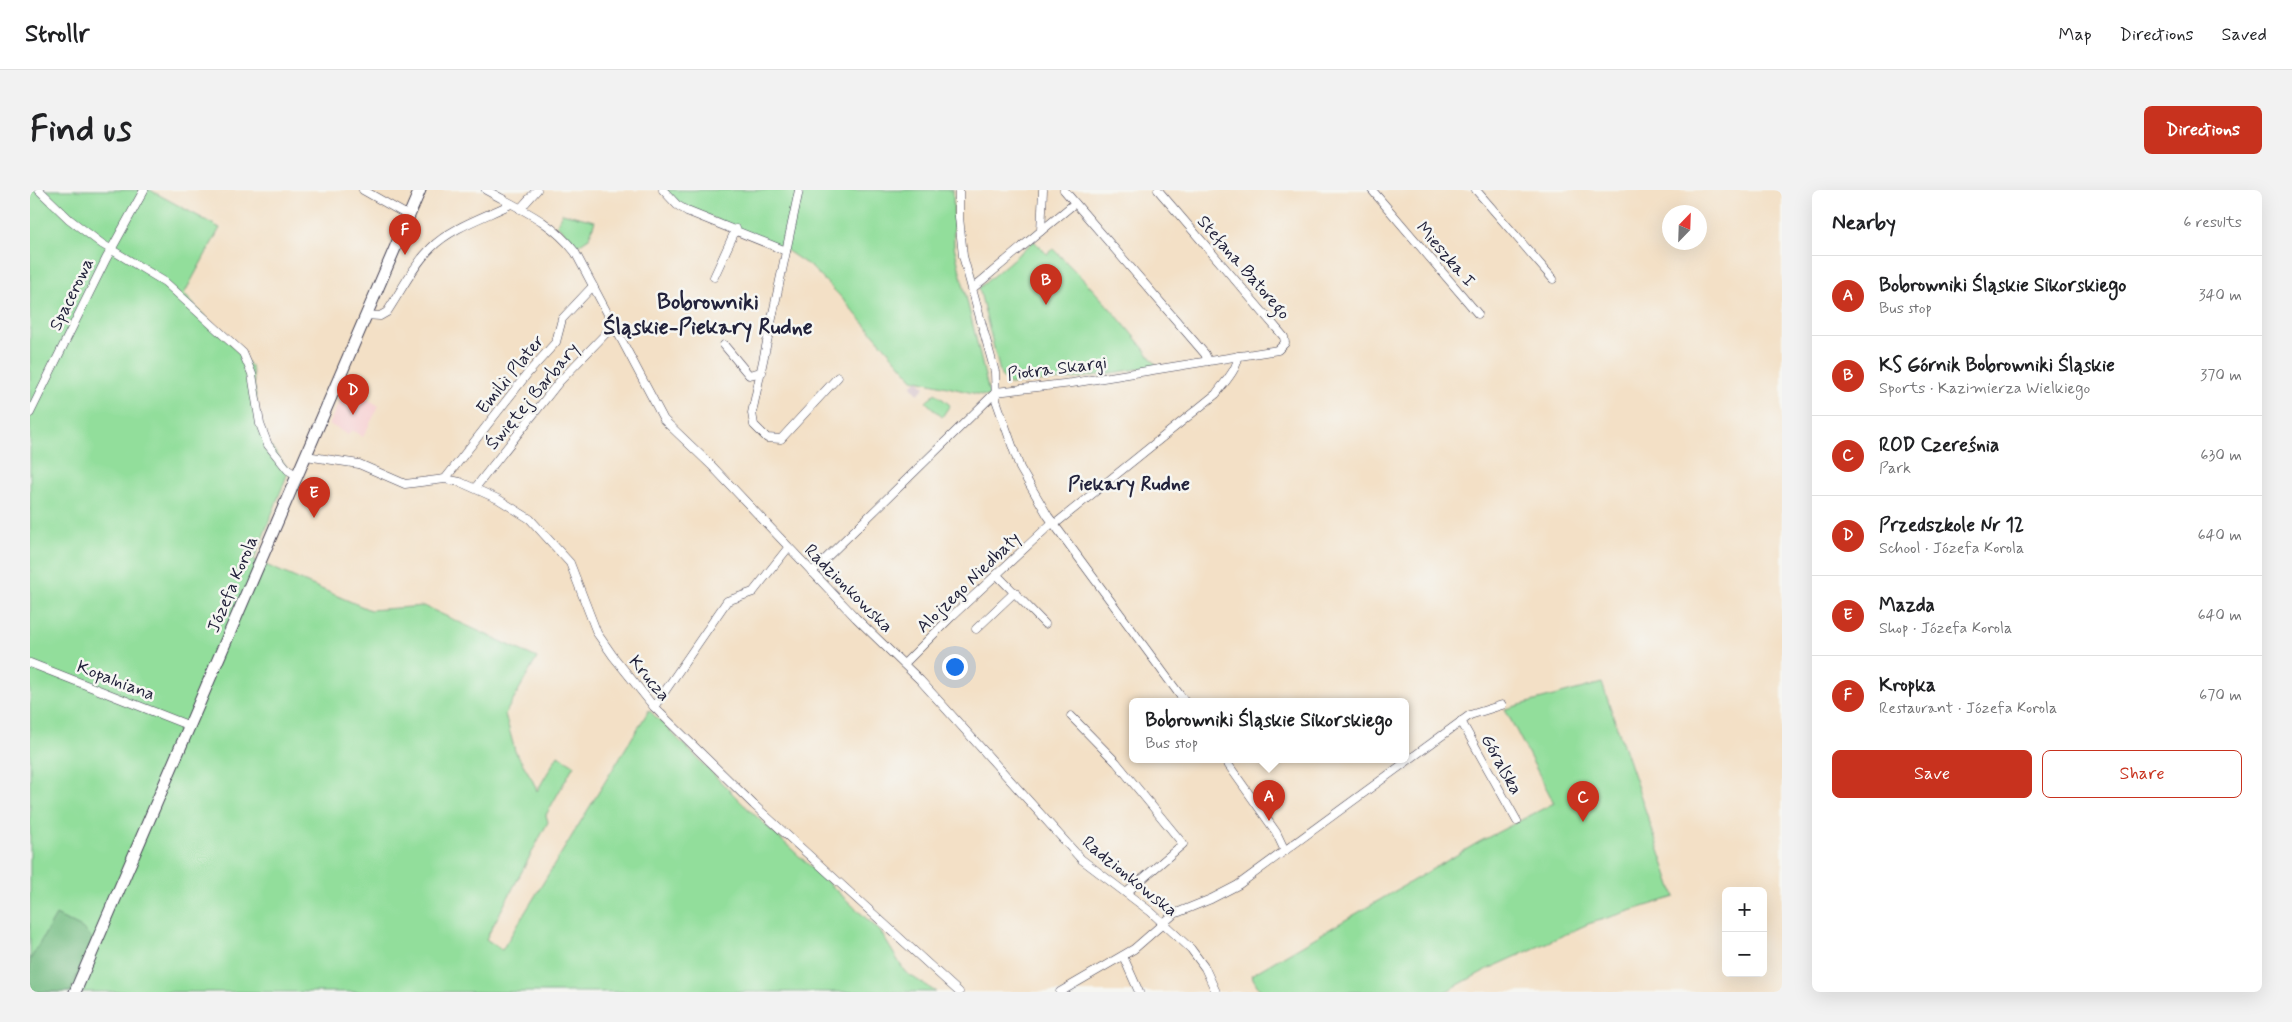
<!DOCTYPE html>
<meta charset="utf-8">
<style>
:root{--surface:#fff;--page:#f2f2f2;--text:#202124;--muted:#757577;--line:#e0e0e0;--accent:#c8321e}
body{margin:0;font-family:Mynerve,sans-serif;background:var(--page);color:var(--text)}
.controls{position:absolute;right:15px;bottom:15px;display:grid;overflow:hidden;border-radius:8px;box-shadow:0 5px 20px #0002}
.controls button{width:45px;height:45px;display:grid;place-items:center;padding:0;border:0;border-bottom:1px solid var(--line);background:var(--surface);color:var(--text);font:25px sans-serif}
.compass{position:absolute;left:1632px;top:15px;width:45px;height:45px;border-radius:50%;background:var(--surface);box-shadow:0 5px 20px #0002;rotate:23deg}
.you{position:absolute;left:924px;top:476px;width:18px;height:18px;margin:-12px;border:4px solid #fff;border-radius:50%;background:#1a73e8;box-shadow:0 0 0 8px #1a73e833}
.badge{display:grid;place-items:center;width:32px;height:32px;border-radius:50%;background:var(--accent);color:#fff;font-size:16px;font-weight:700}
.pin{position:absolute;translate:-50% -41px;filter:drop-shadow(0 1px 2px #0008)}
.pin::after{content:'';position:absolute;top:26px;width:18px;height:15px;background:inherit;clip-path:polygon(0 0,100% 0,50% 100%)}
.popup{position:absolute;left:1099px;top:508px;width:280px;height:65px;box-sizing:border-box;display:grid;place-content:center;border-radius:8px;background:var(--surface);filter:drop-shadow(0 1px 4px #0005);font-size:16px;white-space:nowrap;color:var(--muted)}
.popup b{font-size:19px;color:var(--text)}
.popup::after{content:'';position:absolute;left:50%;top:100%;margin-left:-10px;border:10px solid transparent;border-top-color:var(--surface)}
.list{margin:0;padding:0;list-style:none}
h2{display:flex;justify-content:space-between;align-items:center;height:65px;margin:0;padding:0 20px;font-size:21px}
h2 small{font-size:16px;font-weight:400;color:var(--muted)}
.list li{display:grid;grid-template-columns:32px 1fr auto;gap:15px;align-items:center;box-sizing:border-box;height:80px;padding:0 20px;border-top:1px solid var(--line)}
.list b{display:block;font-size:19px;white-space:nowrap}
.list p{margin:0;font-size:16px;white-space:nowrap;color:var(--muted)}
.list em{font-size:16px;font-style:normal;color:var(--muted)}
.actions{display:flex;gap:10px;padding:15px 20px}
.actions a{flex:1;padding:11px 0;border:1px solid var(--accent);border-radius:8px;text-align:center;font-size:18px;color:var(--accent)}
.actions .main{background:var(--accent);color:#fff}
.map{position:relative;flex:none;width:1752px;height:802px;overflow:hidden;border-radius:8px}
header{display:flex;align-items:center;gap:30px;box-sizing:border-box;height:70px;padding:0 25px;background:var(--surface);border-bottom:1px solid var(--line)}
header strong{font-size:24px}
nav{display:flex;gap:28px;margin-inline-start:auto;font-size:18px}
.intro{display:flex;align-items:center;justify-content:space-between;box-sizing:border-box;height:120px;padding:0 30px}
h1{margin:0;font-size:35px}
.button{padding:12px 22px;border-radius:8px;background:var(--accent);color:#fff;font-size:18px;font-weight:700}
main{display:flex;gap:30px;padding:0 30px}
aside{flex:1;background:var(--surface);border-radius:8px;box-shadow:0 5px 20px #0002}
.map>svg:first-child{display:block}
</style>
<header>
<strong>Strollr</strong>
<nav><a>Map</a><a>Directions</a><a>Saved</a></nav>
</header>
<div class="intro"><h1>Find us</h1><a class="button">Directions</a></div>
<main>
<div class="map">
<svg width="1752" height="802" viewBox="0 0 1752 802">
<rect width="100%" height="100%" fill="#f6f6f2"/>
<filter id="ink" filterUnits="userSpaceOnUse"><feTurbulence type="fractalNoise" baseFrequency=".02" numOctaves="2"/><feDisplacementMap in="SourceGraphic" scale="10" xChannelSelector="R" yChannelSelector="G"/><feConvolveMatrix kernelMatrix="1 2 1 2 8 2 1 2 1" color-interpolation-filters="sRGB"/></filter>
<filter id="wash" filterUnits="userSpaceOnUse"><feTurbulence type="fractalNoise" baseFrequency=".0096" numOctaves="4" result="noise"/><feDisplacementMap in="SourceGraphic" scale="20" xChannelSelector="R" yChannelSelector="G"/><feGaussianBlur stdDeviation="1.12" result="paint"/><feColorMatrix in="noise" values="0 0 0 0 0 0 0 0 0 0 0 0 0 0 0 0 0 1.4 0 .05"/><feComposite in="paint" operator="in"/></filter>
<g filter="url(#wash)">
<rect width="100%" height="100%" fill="#f3e0c6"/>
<path fill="#f7cfd1" d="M316 196 349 216 333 247 322 240 318 245 299 234Z"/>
<path fill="#d2bdc6" d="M887 190 895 197 888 204 881 196Z"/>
<g fill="#92de9b" stroke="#5a806b">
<path d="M0 0H120L190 38 154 104 222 177 228 222 239 254 259 280 224 370 340 420 394 416 507 468 475 524 485 561 502 589 507 601 528 565 544 575 516 625 518 632 456 749 472 760 619 520 713 614 850 741 875 782 906 802H0Z"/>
<path d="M634 0H923L924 56 960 207 883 189 809 105 781 77 756 60 649 13Z"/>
<path d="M532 23 565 31 559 48 547 56 527 35Z"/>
<path d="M1004 51 1017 64 1023 59C1062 97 1094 132 1127 176L1043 189 979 194 971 186 949 98Z"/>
<path d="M905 203 920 215 912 227 896 212Z"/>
<path d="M1572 493 1645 707 1558 734 1456 780 1415 802H1231L1221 785 1449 652 1524 613 1475 519Z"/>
</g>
<path fill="#75bd83" stroke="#4c705f" d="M26 725 52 738 63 749 40 802H0V770Z"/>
</g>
<g filter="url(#ink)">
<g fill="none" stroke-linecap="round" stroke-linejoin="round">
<g stroke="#413e50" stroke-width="9">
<g id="minor">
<path d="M9 0 39 29 72 54 135 92 213 163 222 184 230 234 238 255 258 280 268 286"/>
<path d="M333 0 379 26"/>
<path d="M456 0C490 19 521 31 545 62L634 230 681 275 826 428 890 490 1051 669 1121 722 1161 759 1175 778 1186 802"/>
<path d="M633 0 647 15 657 21 756 61"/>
<path d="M769 0 722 223 724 235 737 248 751 249 808 187"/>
<path d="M929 0V27L933 66 965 182 966 210 990 278 1018 326 1155 512"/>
<path d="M1034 0 1175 164 1178 171"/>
<path d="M1342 0 1448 124"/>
<path d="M1446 0 1523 89"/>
<path d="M490 19 507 0"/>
<path d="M1011 41 1045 13"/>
<path d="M684 87 706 39"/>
<path d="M943 98 1011 41 1013 0"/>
<path d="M336 125 350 126 357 122C371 101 383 76 401 58 422 37 455 27 481 14"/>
<path d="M694 155 719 185 732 182"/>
<path d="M0 223 76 69 114 0"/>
<path d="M276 266 329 274 375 294 415 289 430 292 468 309 500 329 540 373 567 443 583 466 624 517 724 615 929 802"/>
<path d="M415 289 498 183 526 152 532 129 563 96"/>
<path d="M445 298 529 192 584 135"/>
<path d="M1025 334 1186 204C1193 194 1208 179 1208 166"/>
<path d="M782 382 966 202 1042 193 1248 160 1255 153 1254 147 1128 0"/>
<path d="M967 385 1015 434"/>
<path d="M946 439 985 402"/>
<path d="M0 473 160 536"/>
<path d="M874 474 921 427 1023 332"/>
<path d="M624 517 697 411 723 402 758 358"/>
<path d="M1041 526 1086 572 1153 654 1096 703"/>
<path d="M1431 531 1487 631"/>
<path d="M1195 570 1246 642 1255 661"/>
<path d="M1093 766 1109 802"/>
<path d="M1030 802 1104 759 1144 724 1181 709 1208 695 1440 525 1472 515"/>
</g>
</g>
<g stroke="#413e50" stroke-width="13">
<path id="highway" d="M45 802 390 0"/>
</g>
<use href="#minor" stroke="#fff" stroke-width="8"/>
<use href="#highway" stroke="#fff" stroke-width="11"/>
</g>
</g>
<g text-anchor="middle" stroke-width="5" stroke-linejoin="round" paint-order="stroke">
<g font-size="18" fill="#22223b" stroke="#f6f6f2">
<text transform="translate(1416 64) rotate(49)" y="6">Mieszka I</text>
<text transform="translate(1214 77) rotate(49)" y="6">Stefana Batorego</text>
<text transform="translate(41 104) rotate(-64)" y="6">Spacerowa</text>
<text transform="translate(1027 178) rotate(-7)" y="6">Piotra Skargi</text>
<text transform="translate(480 184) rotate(-51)" y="6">Emilii Plater</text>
<text transform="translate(502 206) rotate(-50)" y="6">Świętej Barbary</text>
<text transform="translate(938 392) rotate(-44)" y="6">Alojzego Niedbały</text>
<text transform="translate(202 394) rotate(-67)" y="6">Józefa Korola</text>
<text transform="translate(819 398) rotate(45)" y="6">Radzionkowska</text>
<text transform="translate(620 488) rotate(50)" y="6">Krucza</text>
<text transform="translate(86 490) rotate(21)" y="6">Kopalniana</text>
<text transform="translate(1472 574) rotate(61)" y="6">Góralska</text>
<text transform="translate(1100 686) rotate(39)" y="6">Radzionkowska</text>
</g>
<g font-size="20" font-weight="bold" fill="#22223b" stroke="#f6f6f2">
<text x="1099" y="300">Piekary Rudne</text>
</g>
<g font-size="22" font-weight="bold" fill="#22223b" stroke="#f6f6f2">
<text x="678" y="119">Bobrowniki<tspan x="678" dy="25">Śląskie-Piekary Rudne</tspan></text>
</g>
</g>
</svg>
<div class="controls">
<button>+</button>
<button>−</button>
</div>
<svg class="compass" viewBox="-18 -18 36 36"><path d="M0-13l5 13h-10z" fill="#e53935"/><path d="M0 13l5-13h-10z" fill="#757577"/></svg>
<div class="you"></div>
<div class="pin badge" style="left:1239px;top:631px">A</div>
<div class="popup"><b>Bobrowniki Śląskie Sikorskiego</b>Bus stop</div>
<div class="pin badge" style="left:1016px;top:115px">B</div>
<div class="pin badge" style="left:1553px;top:632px">C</div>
<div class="pin badge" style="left:323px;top:225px">D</div>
<div class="pin badge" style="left:284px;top:328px">E</div>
<div class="pin badge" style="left:375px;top:65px">F</div>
</div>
<aside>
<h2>Nearby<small>6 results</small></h2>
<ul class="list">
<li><span class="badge">A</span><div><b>Bobrowniki Śląskie Sikorskiego</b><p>Bus stop</p></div><em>340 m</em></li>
<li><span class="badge">B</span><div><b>KS Górnik Bobrowniki Śląskie</b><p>Sports · Kazimierza Wielkiego</p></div><em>370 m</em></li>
<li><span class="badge">C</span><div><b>ROD Czereśnia</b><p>Park</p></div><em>630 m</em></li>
<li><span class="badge">D</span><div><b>Przedszkole Nr 12</b><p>School · Józefa Korola</p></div><em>640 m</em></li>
<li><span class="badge">E</span><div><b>Mazda</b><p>Shop · Józefa Korola</p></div><em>640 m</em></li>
<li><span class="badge">F</span><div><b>Kropka</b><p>Restaurant · Józefa Korola</p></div><em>670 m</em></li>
</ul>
<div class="actions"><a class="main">Save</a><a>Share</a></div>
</aside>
</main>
